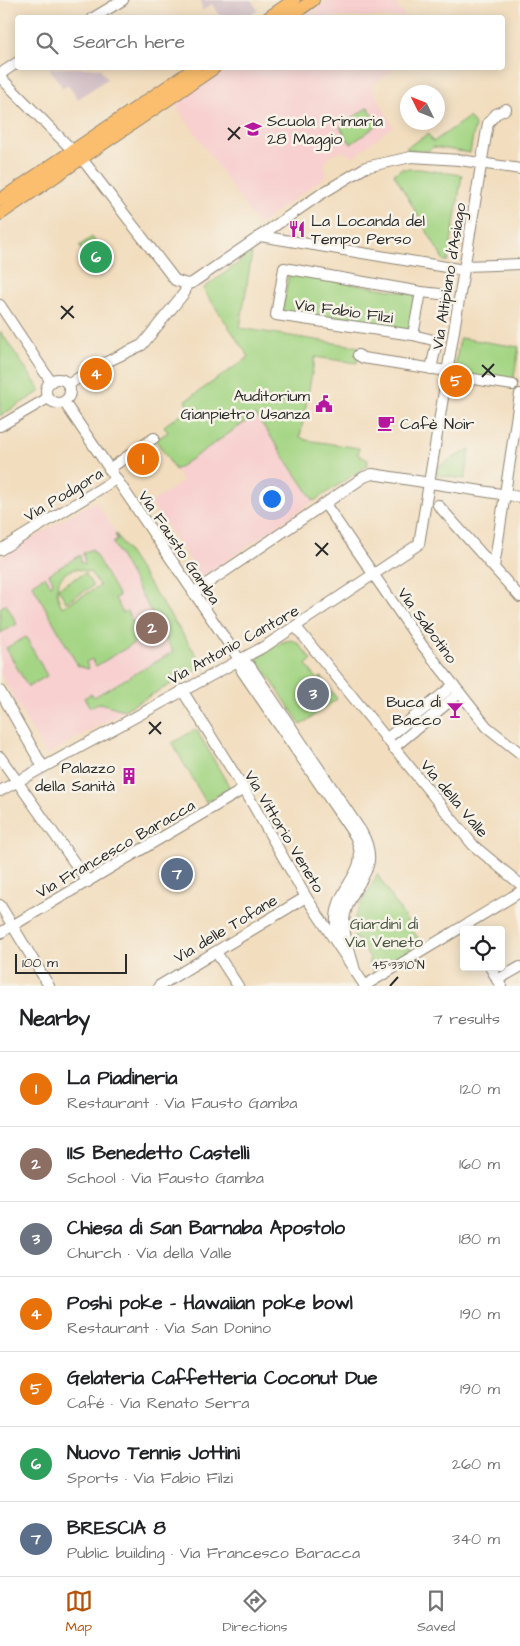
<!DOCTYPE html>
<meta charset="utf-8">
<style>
:root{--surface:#fff;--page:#f2f2f2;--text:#202124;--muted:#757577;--line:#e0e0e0;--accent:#b45309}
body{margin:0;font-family:"Architects Daughter",sans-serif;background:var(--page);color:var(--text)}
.controls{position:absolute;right:15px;bottom:15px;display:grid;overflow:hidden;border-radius:5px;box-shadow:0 2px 12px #0003}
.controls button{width:45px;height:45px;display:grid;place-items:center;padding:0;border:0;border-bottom:1px solid var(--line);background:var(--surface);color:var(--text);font:25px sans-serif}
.compass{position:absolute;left:400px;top:85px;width:45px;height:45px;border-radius:50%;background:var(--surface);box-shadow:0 2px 12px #0003;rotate:313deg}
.scale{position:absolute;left:15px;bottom:12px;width:112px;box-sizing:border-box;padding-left:5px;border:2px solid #2b2b2b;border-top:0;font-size:14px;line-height:18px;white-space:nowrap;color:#2b2b2b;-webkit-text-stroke:4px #f7f3e8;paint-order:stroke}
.you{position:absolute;left:271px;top:498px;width:18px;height:18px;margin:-12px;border:4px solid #fff;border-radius:50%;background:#1a73e8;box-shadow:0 0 0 8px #1a73e833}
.badge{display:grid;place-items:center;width:32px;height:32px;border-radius:50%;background:var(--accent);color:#fff;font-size:16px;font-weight:700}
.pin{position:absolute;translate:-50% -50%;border:2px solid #fff;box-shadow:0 1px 5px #0006}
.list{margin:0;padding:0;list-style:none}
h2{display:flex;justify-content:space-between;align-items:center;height:65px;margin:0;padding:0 20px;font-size:21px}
h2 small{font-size:16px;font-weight:400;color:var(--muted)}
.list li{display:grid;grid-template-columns:32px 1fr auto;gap:15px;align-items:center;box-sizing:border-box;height:75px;padding:0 20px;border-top:1px solid var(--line)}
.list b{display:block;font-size:19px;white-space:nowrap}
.list p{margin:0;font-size:16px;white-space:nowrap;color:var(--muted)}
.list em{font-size:16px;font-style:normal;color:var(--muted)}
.icon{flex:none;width:28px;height:28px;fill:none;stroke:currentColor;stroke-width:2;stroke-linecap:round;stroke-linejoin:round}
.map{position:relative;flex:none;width:520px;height:986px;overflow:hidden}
.search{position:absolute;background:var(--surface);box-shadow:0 2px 12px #0003;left:15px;right:15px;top:15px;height:55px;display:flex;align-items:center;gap:12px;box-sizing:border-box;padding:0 18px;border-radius:5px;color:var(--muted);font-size:19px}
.sheet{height:590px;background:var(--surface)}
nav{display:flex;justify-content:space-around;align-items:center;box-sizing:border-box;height:70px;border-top:1px solid var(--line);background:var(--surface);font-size:14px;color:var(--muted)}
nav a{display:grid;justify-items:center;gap:2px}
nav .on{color:var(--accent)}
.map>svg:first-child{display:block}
</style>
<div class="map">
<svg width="520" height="986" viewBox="0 0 520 986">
<rect width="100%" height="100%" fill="#f7f3e8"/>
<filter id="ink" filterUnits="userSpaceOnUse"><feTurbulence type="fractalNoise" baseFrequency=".02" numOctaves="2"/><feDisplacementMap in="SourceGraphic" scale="10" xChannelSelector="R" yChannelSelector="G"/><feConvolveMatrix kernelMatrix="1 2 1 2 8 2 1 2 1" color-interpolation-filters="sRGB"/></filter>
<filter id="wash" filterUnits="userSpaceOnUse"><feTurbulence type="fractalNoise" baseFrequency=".0096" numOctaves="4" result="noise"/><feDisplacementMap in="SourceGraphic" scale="20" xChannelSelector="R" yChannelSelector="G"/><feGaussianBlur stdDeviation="1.12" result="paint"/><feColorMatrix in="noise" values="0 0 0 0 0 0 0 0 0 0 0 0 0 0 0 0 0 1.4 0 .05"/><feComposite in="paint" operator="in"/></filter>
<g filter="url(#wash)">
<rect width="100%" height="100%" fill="#f2ddbe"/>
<g fill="#f7d0cf" fill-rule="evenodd">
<path d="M328 0H393L405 17H303Z"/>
<path d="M229 68H396L371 86 393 126 353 157 343 151 332 154 324 164 327 175 258 225 175 104Z"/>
<path d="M256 415 314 501 202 577 151 503 183 481 175 470Z"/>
<path d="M95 501 204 666 46 755 0 673V633L17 624 6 604 0 608V558ZM89 554 123 614 85 662 51 587 54 578 80 563 92 567Z"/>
</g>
<g fill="#d2bec5">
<path d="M201 0H251L258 10 248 17H220L212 4 202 11Z"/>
<path d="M49 68H100L107 79 78 99 68 85 63 88Z"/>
</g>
<g fill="#a4d584" stroke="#688058" fill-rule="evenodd">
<path d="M368 107 379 124 351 144 340 127Z"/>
<path d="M469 117 475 125 470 153 433 147 429 151 408 150 406 148 428 134 433 142Z"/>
<path d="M401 169H419L462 175 448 261H444L394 174Z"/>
<path d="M92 237 113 267 99 276 79 246Z"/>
<path d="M252 253 240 328 360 347 357 363 315 357 300 437 306 440 359 448 358 455 368 460 367 466 314 501 256 415 175 470 156 440 168 432 164 426 189 408 185 401 249 357 203 289Z"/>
<path d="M289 273 415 294 408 333 282 312Z"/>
<path d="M0 331 41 391 0 416Z"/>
<path d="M460 338 519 347 513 383 454 374Z"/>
<path d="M470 449 465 479 437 475V467Z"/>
<path d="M116 534 204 666 124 710 100 703 90 707 84 698 91 694 94 697 173 652 113 543 118 540 115 535Z"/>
<path d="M92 549 119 596 115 598 123 613 127 611 139 635 133 644 96 666 92 659 86 662 89 669 78 666 32 584 45 576 51 586 53 581 49 574 80 555 81 563 85 564 83 553ZM76 569 90 572 100 586 62 607C53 591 56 573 76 569Z"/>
<path d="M85 573 93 586 66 602 58 588Z"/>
<path d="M6 604 17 624 0 633V608Z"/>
<path d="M26 637 47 676 28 687 6 648Z"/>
<path d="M291 640 297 642 312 660 306 664 317 680 322 677 337 699 301 725 257 659 282 642Z"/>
<path d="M196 729 230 788 206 802 172 743Z"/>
<path d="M377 874 421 943 374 972 368 963 370 958 359 940 355 939C348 912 368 898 377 874Z"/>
</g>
</g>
<g filter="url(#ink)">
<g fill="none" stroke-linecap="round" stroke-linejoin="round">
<g stroke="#8e8474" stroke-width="12">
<g id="minor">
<path d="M93 18 123 0"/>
<path d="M0 74 18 62"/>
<path d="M0 77 86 164 175 280 186 284 192 283 321 194 366 167 411 157 460 160 520 169"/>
<path d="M260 236 464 270"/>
<path d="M465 266 520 264"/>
<path d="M284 268 421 292 413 335 276 315Z"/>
<path d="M421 292 440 294"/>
<path d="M0 305 51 382"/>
<path d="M413 335 437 341 431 369"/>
<path d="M358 355 363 358 447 371"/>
<path d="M447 375 513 385"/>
<circle cx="58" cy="391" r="12"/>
<path d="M68 385 90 370 142 345 185 292 186 284"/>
<path d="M64 402 239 659 242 671 355 836C369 868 349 876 339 903 334 917 336 931 338 945"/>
<path d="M0 426 48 398"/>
<path d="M109 469 154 438"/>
<path d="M325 504 422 645 487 727 520 753"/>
<path d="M438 505 520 597"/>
<path d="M0 550 116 479"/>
<path d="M494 567 520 394"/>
<path d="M193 593 364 477 372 474 520 497"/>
<path d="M296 627 473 845 520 884"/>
<path d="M239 659 250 666 361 831C384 871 352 881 345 914 341 933 351 952 355 971"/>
<path d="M182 690 244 789 306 897 365 986"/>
<path d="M0 691 43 767"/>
<path d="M386 739 454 685"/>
<path d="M393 748 460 693"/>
<path d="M0 757 88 882"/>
<path d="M0 791 267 645 419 544 488 123 496 114 506 109"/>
<path d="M0 905 49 986"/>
<path d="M0 933 244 789"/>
<path d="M216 952 238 986"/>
<path d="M490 967 501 986"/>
<path d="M497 980 520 967"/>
<path d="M159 986 306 897"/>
<path d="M364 986 520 892"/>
</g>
</g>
<g stroke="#8e8474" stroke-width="14">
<g id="major">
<path d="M268 18 294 0"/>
<path d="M288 18 313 0"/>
<path d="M0 200 195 68"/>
<path d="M0 214 214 68"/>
</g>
</g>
<use href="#minor" stroke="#fff" stroke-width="10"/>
<use href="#major" stroke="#fabe6e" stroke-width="12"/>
</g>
</g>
<path fill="none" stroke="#2b2b2b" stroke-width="2" d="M228 128 240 139M228 140 240 127M61 306 74 318M61 319 73 306M482 365 495 377M482 377 494 364M315 543 328 555M316 556 328 543M149 722 161 734M149 734 161 722M390 986 398 977"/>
<defs>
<g id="school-bare" transform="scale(1.35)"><path d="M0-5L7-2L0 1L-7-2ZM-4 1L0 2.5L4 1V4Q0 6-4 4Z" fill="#b5179e" stroke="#f7f3e8" stroke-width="2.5" paint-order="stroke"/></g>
<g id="restaurant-bare" transform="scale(1.35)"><path d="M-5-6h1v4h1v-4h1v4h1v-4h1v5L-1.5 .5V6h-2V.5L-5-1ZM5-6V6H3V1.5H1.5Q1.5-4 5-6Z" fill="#b5179e" stroke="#f7f3e8" stroke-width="2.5" paint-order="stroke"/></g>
<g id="civic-bare" transform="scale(1.35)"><path d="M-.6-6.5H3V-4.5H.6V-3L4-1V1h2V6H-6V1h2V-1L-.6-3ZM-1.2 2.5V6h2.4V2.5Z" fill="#b5179e" stroke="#f7f3e8" stroke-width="2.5" paint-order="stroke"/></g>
<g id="cafe-bare" transform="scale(1.35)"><path d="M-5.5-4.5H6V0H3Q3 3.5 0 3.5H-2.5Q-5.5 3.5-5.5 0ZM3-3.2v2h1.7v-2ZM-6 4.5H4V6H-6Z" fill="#b5179e" stroke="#f7f3e8" stroke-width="2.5" paint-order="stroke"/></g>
<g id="bar-bare" transform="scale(1.35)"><path d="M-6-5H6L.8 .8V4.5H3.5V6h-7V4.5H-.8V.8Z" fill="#b5179e" stroke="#f7f3e8" stroke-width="2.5" paint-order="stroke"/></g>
<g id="building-bare" transform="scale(1.35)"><path d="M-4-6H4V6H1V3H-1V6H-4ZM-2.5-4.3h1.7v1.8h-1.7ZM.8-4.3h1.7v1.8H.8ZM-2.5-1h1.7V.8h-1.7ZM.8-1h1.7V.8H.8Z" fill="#b5179e" stroke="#f7f3e8" stroke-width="2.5" paint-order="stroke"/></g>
</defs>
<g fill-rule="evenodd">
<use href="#school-bare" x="253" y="129"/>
<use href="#restaurant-bare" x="297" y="229"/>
<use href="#civic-bare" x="324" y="404"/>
<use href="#cafe-bare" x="386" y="423"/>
<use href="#bar-bare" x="455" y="710"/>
<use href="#building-bare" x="129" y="776"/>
</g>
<g text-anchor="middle" stroke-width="5" stroke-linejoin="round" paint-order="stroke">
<g font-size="16" fill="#2b2b2b" stroke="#f7f3e8" text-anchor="start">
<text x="267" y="126">Scuola Primaria<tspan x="267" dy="18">28 Maggio</tspan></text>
<text x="311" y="226">La Locanda del<tspan x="311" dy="18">Tempo Perso</tspan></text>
<text x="310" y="401" text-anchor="end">Auditorium<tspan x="310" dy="18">Gianpietro Usanza</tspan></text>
<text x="400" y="429">Cafè Noir</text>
<text x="441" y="707" text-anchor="end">Buca di<tspan x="441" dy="18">Bacco</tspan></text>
<text x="115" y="773" text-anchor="end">Palazzo<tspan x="115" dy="18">della Sanità</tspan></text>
</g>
<g font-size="16" fill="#2b2b2b" stroke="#f7f3e8">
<text transform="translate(448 276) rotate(-81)" y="6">Via Altipiano d'Asiago</text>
<text transform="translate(344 310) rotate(8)" y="6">Via Fabio Filzi</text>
<text transform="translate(63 494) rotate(-31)" y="6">Via Podgora</text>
<text transform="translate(180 547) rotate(56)" y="6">Via Fausto Gamba</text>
<text transform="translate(428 625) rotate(54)" y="6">Via Sabotino</text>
<text transform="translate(233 644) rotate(-29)" y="6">Via Antonio Cantore</text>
<text transform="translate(455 798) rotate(50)" y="6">Via della Valle</text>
<text transform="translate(285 831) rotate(59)" y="6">Via Vittorio Veneto</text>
<text transform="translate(115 848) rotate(-30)" y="6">Via Francesco Baracca</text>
<text transform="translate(225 928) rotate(-31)" y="6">Via delle Tofane</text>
</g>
<g font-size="16" fill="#495641" stroke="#f7f3e8">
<text x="384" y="929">Giardini di<tspan x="384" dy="18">Via Veneto</tspan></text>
</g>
</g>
<g font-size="12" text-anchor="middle" fill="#2b2b2b" stroke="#f7f3e8" stroke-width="5" stroke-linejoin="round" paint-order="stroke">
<text x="398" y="969">45°33'10"N</text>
</g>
</svg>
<div class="controls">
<button><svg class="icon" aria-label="locate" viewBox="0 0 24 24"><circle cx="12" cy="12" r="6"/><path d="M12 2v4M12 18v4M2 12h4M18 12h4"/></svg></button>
</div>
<svg class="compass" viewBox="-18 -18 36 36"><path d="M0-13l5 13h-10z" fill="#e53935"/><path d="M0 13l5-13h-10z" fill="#757577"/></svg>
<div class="scale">100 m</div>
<div class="you"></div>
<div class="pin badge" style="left:143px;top:459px;background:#e8710a">1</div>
<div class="pin badge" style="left:152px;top:628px;background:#8d6e63">2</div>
<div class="pin badge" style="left:313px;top:694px;background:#6b7280">3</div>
<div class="pin badge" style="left:96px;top:374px;background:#e8710a">4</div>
<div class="pin badge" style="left:456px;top:381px;background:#e8710a">5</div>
<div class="pin badge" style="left:96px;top:257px;background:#2e9e5b">6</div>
<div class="pin badge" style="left:177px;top:874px;background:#5c6f8a">7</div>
<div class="search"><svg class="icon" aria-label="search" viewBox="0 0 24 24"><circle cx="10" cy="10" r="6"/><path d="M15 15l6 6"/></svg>Search here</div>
</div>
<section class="sheet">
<h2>Nearby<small>7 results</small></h2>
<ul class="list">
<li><span class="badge" style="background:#e8710a">1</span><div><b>La Piadineria</b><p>Restaurant · Via Fausto Gamba</p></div><em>120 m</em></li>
<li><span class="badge" style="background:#8d6e63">2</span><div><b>IIS Benedetto Castelli</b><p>School · Via Fausto Gamba</p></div><em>160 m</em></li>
<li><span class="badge" style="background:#6b7280">3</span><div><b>Chiesa di San Barnaba Apostolo</b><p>Church · Via della Valle</p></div><em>180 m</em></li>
<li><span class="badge" style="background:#e8710a">4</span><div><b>Poshi poke - Hawaiian poke bowl</b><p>Restaurant · Via San Donino</p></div><em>190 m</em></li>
<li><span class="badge" style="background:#e8710a">5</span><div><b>Gelateria Caffetteria Coconut Due</b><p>Café · Via Renato Serra</p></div><em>190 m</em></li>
<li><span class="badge" style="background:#2e9e5b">6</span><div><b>Nuovo Tennis Jottini</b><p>Sports · Via Fabio Filzi</p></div><em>260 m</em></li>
<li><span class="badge" style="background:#5c6f8a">7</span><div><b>BRESCIA 8</b><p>Public building · Via Francesco Baracca</p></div><em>340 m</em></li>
</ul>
</section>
<nav>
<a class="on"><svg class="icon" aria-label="map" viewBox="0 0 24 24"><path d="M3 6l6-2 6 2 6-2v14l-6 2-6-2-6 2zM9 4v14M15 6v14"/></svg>Map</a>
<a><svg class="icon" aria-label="directions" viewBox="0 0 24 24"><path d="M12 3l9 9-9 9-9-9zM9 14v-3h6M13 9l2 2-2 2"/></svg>Directions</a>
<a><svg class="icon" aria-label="saved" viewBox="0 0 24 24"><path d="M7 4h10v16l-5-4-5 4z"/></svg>Saved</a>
</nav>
